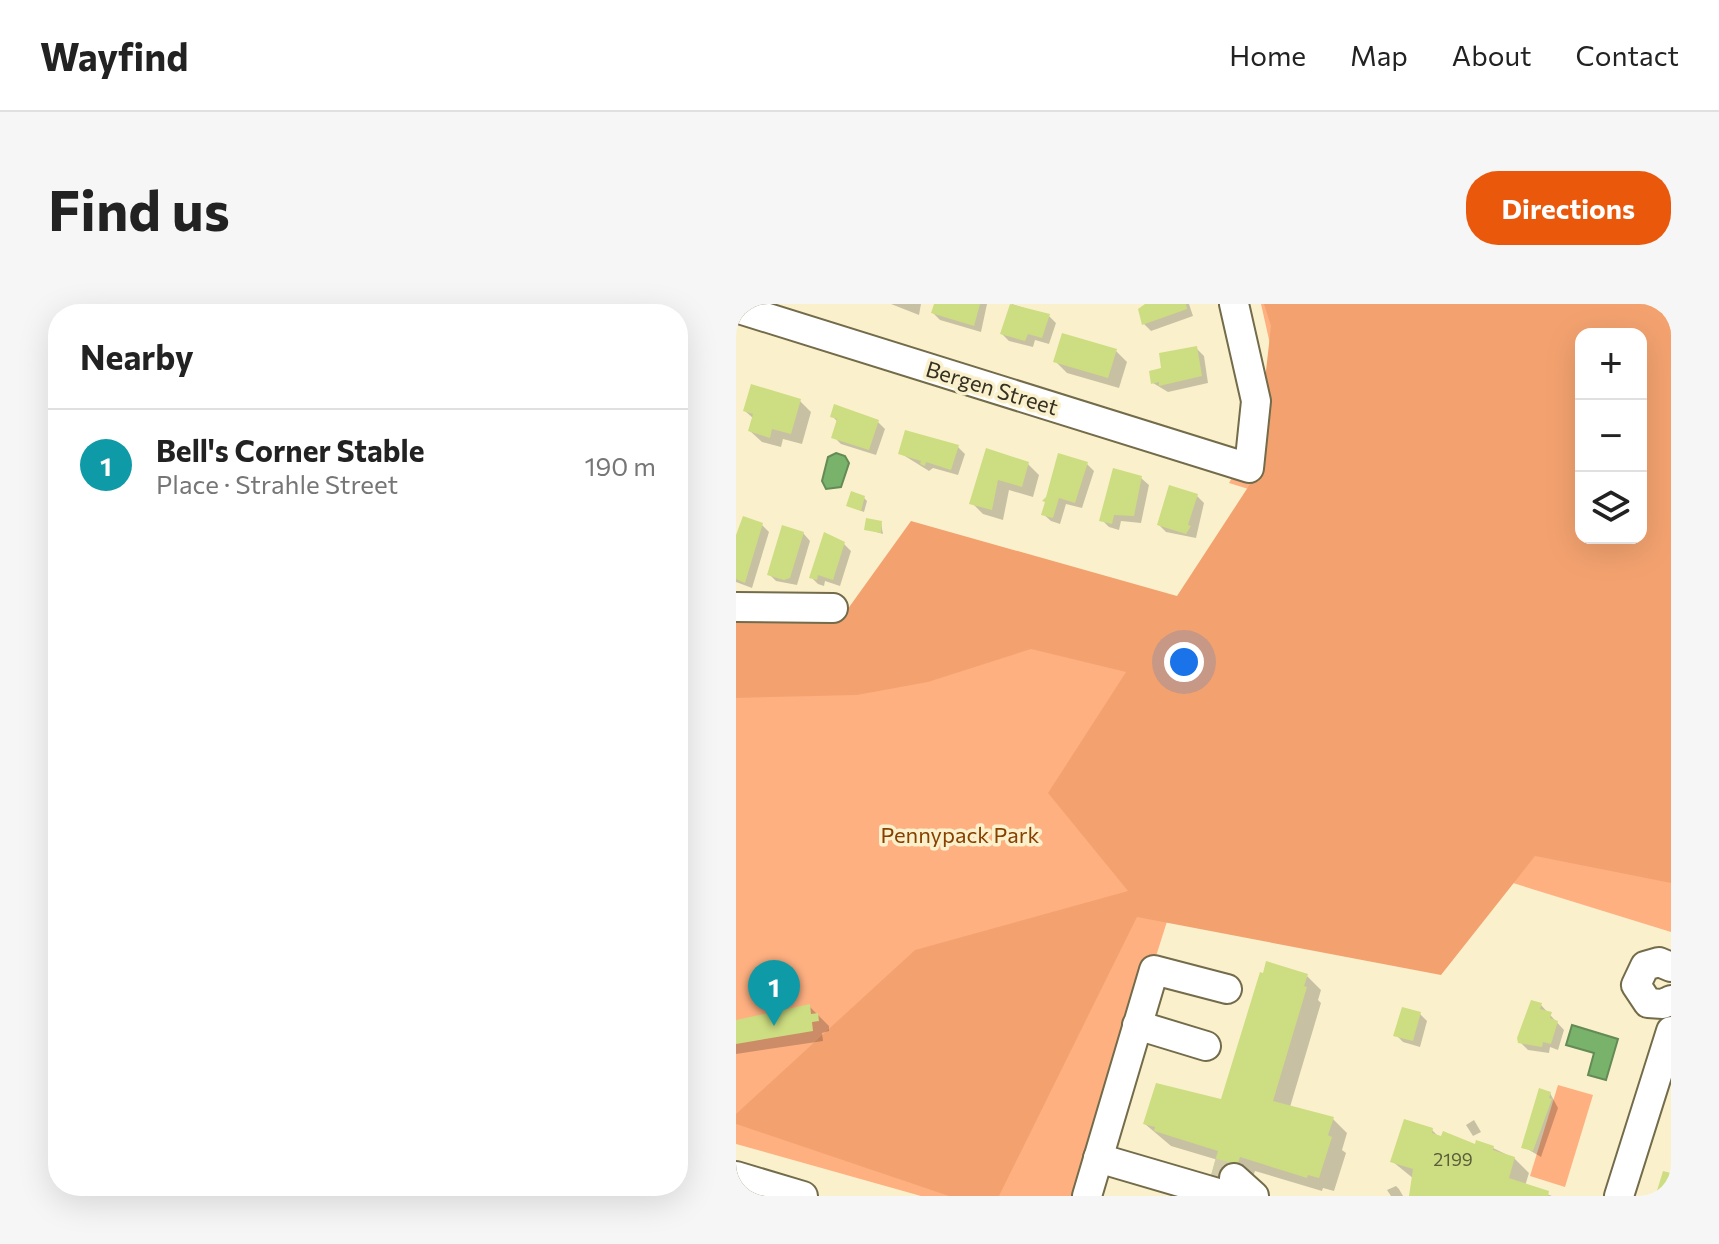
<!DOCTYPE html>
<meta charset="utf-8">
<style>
:root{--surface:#fff;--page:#f6f6f6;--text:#222;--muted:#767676;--line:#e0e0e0;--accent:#ea580c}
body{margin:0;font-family:Commissioner,sans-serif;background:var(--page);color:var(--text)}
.controls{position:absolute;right:24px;top:24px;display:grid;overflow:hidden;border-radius:16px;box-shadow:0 8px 32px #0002}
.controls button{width:72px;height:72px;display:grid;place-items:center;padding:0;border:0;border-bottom:2px solid var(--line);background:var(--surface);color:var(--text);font:40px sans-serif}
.you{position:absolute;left:448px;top:358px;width:28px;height:28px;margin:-20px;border:6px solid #fff;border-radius:50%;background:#1a73e8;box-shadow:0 0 0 12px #1a73e833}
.badge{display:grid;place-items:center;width:52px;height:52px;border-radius:50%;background:var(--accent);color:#fff;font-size:26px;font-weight:700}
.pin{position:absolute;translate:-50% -66px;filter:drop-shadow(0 2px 4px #0008)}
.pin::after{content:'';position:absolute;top:42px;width:28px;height:24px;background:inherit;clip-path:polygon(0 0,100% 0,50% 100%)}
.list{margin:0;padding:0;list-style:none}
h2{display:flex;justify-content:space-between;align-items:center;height:104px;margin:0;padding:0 32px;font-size:34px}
h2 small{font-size:26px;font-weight:400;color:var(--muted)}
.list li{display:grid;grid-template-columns:52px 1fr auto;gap:24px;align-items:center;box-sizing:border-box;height:112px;padding:0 32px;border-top:2px solid var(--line)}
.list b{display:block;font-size:30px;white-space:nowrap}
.list p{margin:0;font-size:26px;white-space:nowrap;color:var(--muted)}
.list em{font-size:26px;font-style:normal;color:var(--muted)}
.icon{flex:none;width:44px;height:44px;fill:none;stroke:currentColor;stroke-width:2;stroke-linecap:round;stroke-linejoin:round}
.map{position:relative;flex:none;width:935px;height:892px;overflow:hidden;border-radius:32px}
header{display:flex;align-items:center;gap:48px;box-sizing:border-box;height:112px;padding:0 40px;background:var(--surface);border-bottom:2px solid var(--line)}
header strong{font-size:38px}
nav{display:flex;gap:44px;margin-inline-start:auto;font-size:28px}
.intro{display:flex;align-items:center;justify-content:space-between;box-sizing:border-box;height:192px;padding:0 48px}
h1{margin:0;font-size:56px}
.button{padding:20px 36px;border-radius:32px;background:var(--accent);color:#fff;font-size:28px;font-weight:700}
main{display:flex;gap:48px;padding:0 48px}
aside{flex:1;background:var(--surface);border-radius:32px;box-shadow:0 8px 32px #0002}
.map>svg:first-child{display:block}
</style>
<header>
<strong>Wayfind</strong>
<nav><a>Home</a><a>Map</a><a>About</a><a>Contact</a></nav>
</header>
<div class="intro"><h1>Find us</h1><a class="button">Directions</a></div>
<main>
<aside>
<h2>Nearby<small></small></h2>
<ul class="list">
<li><span class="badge" style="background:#0f9aa8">1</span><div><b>Bell's Corner Stable</b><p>Place · Strahle Street</p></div><em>190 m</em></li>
</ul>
</aside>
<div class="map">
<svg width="935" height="892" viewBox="0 0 935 892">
<rect width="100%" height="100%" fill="#faf1cc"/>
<g fill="#feb081" fill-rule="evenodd">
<path d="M525 0H935V628L473 485 344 892H185L0 840V310L532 301 558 199 493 179 497 172 539 177 536 49ZM845 30H905V234H845Z"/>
<path d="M822 781 857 791 829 883 794 872Z"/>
</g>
<path fill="#f3a26f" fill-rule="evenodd" d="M528 0H935V579L799 552 705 671 401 613 263 892H213L0 820V810L179 646 392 587 312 489 390 368 295 345 192 378 121 391 0 394V310L106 313 175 217 441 292 518 174 535 22ZM845 30H905V234H845Z"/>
<g fill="#79b26a" stroke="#648b55" stroke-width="2">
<path d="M100 149 109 152 113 159 105 183 90 185 86 177 92 153Z"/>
<path d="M836 721 882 735 870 776 852 771 858 749 830 741Z"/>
</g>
<g fill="#0003">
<path d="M155 0H185L183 11Z"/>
<path d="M200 0H251L245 28 204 16 197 9Z"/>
<path d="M276 0 313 12 320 19 313 40 299 36 297 43 273 37 266 30Z"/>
<path d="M411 0H453L457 12 415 27 408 20Z"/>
<path d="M460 44 468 52 472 79 432 88 417 79Z"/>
<path d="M380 47 391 58 383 84 331 69 320 58Z"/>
<path d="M64 97 75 108 66 140 47 135 45 143 26 138 14 127 18 115 9 107Z"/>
<path d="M96 112 142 118 149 125 140 151 105 140 98 133 102 118Z"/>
<path d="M222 143 229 150 222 171 197 164 193 167 164 149Z"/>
<path d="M252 146 292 160 303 171 297 193 273 186 267 216 247 210 236 199Z"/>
<path d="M350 159 358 167 346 204 330 200 324 220 315 217 307 210Z"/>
<path d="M405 174 413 181 405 219 385 217 383 226 373 223 366 216Z"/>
<path d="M460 191 468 199 460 234 430 228 423 221Z"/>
<path d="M128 194 131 197 128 208 112 202Z"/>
<path d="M145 219 147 230 130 225Z"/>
<path d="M26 221 33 228 16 284 0 278V236Z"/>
<path d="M67 229 74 237 61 281 40 277 33 270Z"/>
<path d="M108 240 115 247 104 282 89 277 88 282 82 280 75 273Z"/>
<path d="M570 671 585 686 582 696 585 699 554 803 597 815 611 829 606 846 610 849 598 887 587 884 586 887 519 867 511 892 482 856 435 842 409 820 486 798Z"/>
<path d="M805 701 828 726 822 746 814 743 813 749 792 746 784 738Z"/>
<path d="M73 702 93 722V727L86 729 87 737 0 750V717Z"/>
<path d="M684 710 691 717 684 743 667 738 660 731Z"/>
<path d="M814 789 822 804 805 853 788 843Z"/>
<path d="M738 816 745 828 737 832 730 821Z"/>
<path d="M696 826 703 833 757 844 778 854 793 869 789 882 816 892H674L678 875 657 858Z"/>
<path d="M660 882 663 885 667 892H655L651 886Z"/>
</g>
<g fill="#cddd81">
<path d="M198 0H244L238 22 195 9Z"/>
<path d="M274 0 314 10 306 34 292 30 289 37 264 30Z"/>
<path d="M409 0H450L451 5 406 21 402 5Z"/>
<path d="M326 29 381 45 372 74 317 58Z"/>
<path d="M461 42 466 72 423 82V78L415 80 413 67 425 64 423 49Z"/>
<path d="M15 80 65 95 55 130 36 125 34 134 12 127 17 110 7 107Z"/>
<path d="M98 100 143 116 133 146 95 134 101 115 94 113Z"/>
<path d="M169 126 223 141 215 166 190 158 189 162 184 160 185 157 162 150Z"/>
<path d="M250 144 293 158 286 183 262 176 256 206 233 200Z"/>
<path d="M322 149 352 158 339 199 323 194 317 214 305 211 309 198 306 197 310 193Z"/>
<path d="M377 164 406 172 398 212 378 211 376 220 363 217Z"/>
<path d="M433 181 462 190 452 221 455 222 450 230 421 221Z"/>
<path d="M115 187 129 192 125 207 110 202Z"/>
<path d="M7 212 27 219 9 279 0 275V231Z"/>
<path d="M130 214 146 217 145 229 128 226Z"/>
<path d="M46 221 68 228 54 274 48 276 31 271Z"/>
<path d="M88 228 109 238 97 276 82 271 81 276 73 274Z"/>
<path d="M530 657 572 670 568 682 571 683 537 797 598 813 592 831 596 833 583 874 572 871 571 874 504 853 494 884 473 878 482 847 418 827 419 823 407 820 420 779 485 795 524 668 527 669Z"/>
<path d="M795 696 806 699 804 705 816 708 814 714 822 717 815 740 807 738 806 743 782 739 781 734Z"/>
<path d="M74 700 75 710 82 709 83 717 76 718 77 727 0 740V716Z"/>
<path d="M666 703 685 708 677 737 657 732Z"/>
<path d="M803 784 815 788 813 794 816 795 797 847 785 844Z"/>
<path d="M668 815 697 824 696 829 705 832 707 827 739 840 740 836 758 842 757 846 779 853 773 874 813 887 812 892H673L677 865 654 858Z"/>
<path d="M927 867 935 869V892L920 890Z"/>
</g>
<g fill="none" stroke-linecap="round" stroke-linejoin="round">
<path stroke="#d2cbaa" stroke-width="28" stroke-dasharray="28 14" stroke-linecap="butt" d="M476 868 498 874"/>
<g stroke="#736b4a" stroke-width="32">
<g id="minor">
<path d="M0 4 513 164 520 97 498 0"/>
<path d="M0 303 97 304"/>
<path d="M935 663 923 658 909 662 900 681 912 699 927 700 935 696"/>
<path d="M401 721 470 742"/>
<path d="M362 854 492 892"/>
<path d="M0 872 67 892"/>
<path d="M498 874 518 892"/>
<path d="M351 892 418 666 491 685"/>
<path d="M883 892 935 727"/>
</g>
</g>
<use href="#minor" stroke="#fff" stroke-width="28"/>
</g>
<g text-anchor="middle" stroke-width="7" stroke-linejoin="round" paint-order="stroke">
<g font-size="18" fill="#5a5c3a">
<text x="717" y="862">2199</text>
</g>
<g font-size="22" fill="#343123" stroke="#faf1cc">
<text transform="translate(256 84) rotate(17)" y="8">Bergen Street</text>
</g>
<g font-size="22" fill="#884000" stroke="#faf1cc">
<text x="224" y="539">Pennypack Park</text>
</g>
</g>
</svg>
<div class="controls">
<button>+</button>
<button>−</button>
<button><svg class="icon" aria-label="layers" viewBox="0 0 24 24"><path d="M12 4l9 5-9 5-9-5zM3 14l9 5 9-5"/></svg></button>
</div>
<div class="you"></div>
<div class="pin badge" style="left:38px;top:722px;background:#0f9aa8">1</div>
</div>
</main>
